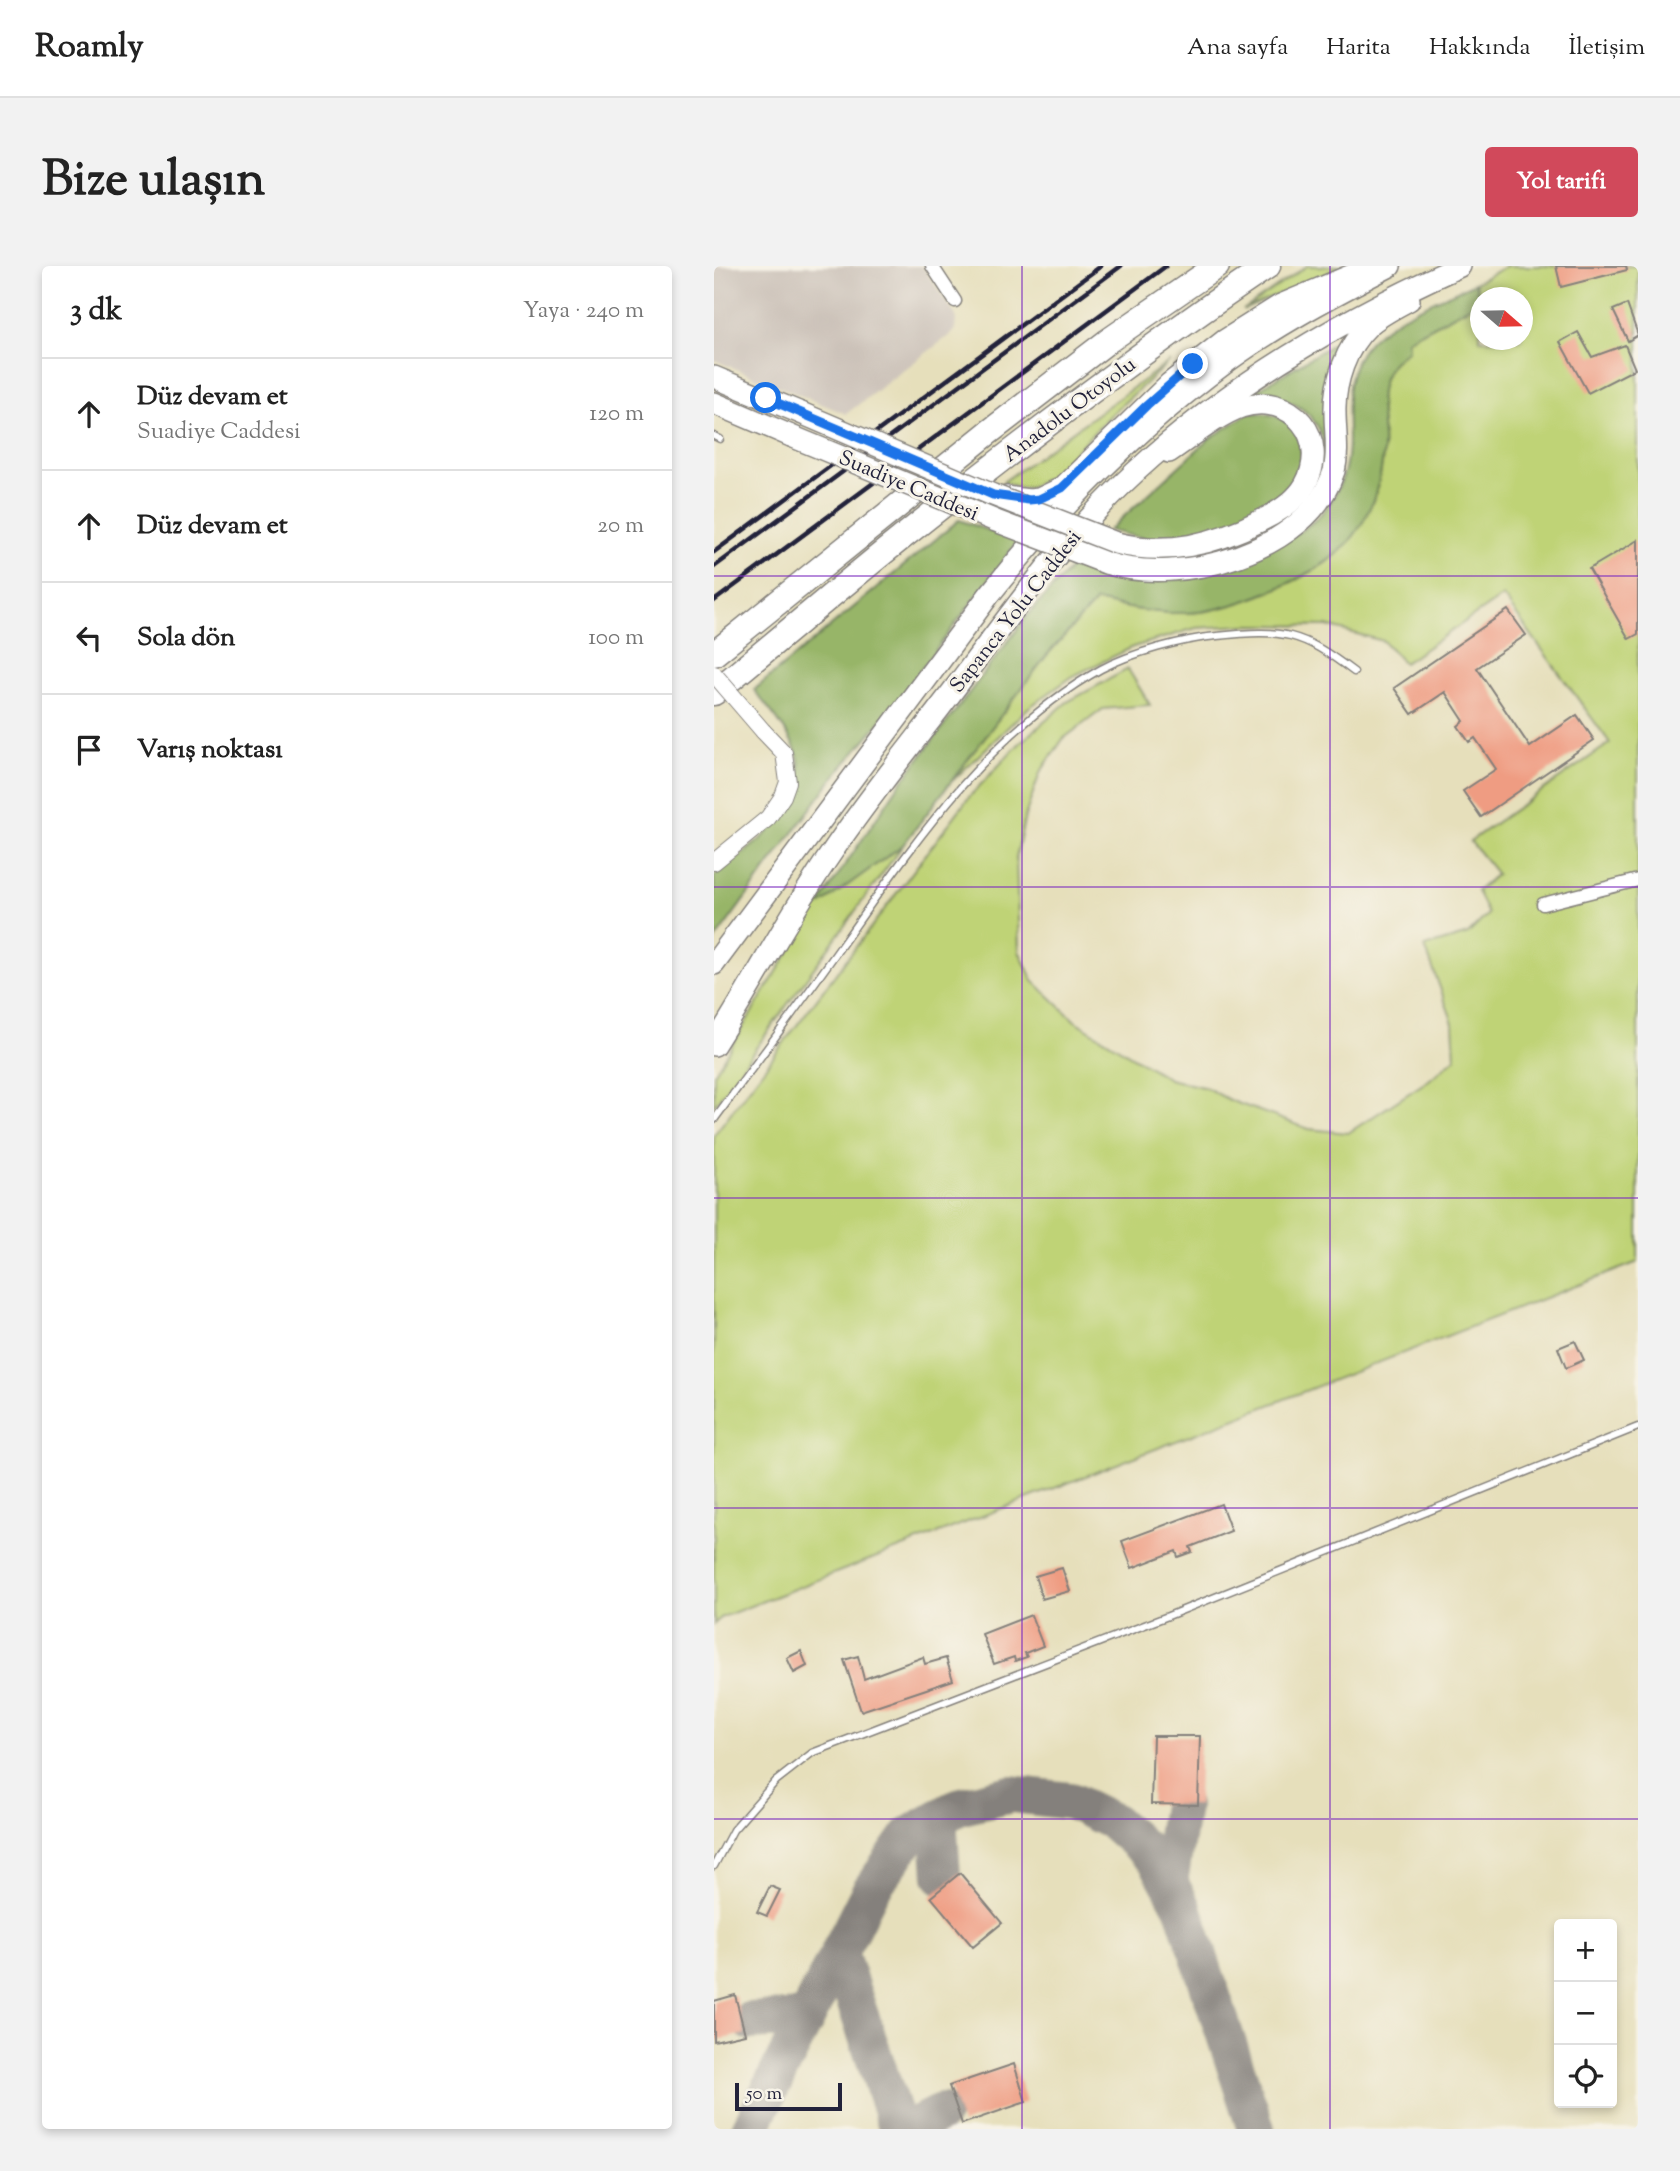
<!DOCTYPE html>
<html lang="tr">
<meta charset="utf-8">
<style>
:root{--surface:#fff;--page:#f2f2f2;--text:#222;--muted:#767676;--line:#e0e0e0;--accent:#d1495b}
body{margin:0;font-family:"Sorts Mill Goudy",serif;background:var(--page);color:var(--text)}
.controls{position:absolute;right:21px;bottom:21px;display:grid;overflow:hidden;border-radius:7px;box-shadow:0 4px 10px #0003}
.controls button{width:63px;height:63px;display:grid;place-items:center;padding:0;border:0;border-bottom:2px solid var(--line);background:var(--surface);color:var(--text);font:35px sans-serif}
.compass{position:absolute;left:756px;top:21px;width:63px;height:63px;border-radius:50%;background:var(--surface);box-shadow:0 4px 10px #0003;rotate:110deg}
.scale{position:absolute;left:21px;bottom:18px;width:107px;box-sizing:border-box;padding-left:7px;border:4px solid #22223b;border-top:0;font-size:19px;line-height:24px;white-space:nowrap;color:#22223b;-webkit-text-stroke:5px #f7f3e8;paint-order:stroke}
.stop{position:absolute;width:21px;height:21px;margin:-16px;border:5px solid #1a73e8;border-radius:50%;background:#fff}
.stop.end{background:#1a73e8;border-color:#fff;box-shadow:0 2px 7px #0008}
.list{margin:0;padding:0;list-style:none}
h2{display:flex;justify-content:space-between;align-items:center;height:91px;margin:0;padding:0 28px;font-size:30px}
h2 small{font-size:23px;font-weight:400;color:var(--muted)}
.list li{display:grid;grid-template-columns:46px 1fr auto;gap:21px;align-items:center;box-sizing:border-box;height:112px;padding:0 28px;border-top:2px solid var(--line)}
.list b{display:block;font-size:26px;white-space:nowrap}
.list p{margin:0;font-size:23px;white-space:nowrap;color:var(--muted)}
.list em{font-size:23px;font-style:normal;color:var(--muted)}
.icon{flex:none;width:38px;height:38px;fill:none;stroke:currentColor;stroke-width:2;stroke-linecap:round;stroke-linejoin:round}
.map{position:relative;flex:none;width:924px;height:1863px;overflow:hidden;border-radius:7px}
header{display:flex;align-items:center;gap:42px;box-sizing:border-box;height:98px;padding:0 35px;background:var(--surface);border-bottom:2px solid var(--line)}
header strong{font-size:33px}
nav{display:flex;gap:38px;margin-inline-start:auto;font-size:24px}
.intro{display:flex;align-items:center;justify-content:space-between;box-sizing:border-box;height:168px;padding:0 42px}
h1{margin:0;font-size:49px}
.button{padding:18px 32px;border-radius:7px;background:var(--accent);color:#fff;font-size:24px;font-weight:700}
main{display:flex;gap:42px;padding:0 42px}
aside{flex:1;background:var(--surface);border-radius:7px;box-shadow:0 4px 10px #0003}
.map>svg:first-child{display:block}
</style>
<header>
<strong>Roamly</strong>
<nav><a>Ana sayfa</a><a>Harita</a><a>Hakkında</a><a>İletişim</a></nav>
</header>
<div class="intro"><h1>Bize ulaşın</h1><a class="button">Yol tarifi</a></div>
<main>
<aside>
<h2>3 dk<small>Yaya · 240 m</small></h2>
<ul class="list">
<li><svg class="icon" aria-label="ahead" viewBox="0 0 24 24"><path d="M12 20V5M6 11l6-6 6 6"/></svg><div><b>Düz devam et</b><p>Suadiye Caddesi</p></div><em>120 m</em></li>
<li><svg class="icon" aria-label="ahead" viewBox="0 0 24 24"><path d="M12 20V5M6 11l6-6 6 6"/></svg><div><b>Düz devam et</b></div><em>20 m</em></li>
<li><svg class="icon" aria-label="left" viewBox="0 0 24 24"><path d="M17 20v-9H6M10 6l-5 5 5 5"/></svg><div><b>Sola dön</b></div><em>100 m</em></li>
<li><svg class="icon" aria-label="arrive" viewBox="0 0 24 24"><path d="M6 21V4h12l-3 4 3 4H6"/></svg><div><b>Varış noktası</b></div></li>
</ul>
</aside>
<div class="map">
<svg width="924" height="1863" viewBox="0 0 924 1863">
<rect width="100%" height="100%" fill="#f7f3e8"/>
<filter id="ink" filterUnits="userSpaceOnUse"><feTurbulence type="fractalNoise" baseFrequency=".0143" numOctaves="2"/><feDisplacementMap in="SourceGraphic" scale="14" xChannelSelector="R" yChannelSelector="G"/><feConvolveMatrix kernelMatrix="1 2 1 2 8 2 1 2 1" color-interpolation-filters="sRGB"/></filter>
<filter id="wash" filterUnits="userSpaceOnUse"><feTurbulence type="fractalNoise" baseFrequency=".00686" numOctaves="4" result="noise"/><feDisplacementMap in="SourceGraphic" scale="28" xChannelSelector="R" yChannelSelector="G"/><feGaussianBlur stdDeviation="1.57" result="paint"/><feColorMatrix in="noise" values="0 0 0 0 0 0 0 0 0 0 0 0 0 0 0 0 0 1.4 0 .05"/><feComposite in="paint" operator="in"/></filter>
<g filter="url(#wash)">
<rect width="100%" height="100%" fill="#e6dfbb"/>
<path fill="#ccc2b9" d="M0 0H208L242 50 241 65 132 148 0 94Z"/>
<g fill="#bfd376" stroke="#707a58" stroke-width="2">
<path d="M593 0H630L529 44Z"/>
<path d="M792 0H924V996L8 1351 0 1358V869L256 530 305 478 353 436 414 403 436 439 389 443 349 473 326 507 311 550 302 591 305 685 319 715 361 755 455 813 493 822 515 834 595 863 634 867 715 814 741 792 739 757 711 681 754 668 774 648 763 625 783 608 756 575 896 477 789 330 690 397 669 375 613 360 532 359 482 362 419 381 359 410 314 442 233 520 333 389 382 335C412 341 441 348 472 347 514 346 604 312 632 279 645 263 659 239 664 218 668 203 670 186 669 170 667 147 661 119 678 98 682 93 689 88 694 84L693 74 766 35V74H808V32H766L761 17Z"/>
<path d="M456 95 400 146 335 212 315 221 307 222 289 216Z"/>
<path d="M189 579 0 840V808L102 642Z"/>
</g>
<g fill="#97b567" stroke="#5c6c51" stroke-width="2">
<path d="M761 17 766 35 693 74 694 84C689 88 682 93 678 98 661 119 667 147 669 170 670 186 668 203 664 218 659 240 647 263 632 279 601 312 516 346 472 347 441 348 412 342 382 335L333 389 189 579 102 642 185 519 315 348 360 298C394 309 429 319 465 313 481 310 499 300 515 294 566 275 609 268 629 210 642 170 623 129 645 90 665 54 725 34 761 17Z"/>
<path d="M632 70 613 111 612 193C610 147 579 131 538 127Z"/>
<path d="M535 147C549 147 564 148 575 158 594 176 589 210 572 226 541 254 483 274 442 273 426 273 411 268 395 264L495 173Z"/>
<path d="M245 254 304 275 178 442 122 508 0 675V610C39 579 108 537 79 478 69 458 54 442 40 424Z"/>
</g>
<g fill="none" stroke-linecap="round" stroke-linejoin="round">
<g stroke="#84807b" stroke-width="38">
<path d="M224 1552 228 1610"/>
<path d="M455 1616 467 1540"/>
<path d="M125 1687 184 1863"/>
<path d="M35 1755 92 1752"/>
<path d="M36 1863 156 1625 196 1569 244 1541 297 1528 357 1535 400 1556 442 1593 469 1642 542 1863"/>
<path d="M195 1863 228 1846"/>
</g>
</g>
<g id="blocks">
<g fill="#ef9c82">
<path d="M842 0H912L913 4 847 21Z"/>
<path d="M913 38 924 69 914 75 899 44Z"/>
<path d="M864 66 878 91 911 79 921 103 874 127 846 76Z"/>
<path d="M924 274V368L915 373 875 303Z"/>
<path d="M794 344 812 369 763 402 816 481 863 449 880 474 767 551 749 525 782 503 761 472 755 476 744 460 750 455 731 426 698 448 680 422Z"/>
<path d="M861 1075 870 1094 852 1102 844 1082Z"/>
<path d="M507 1238 517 1265 476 1281 478 1286 464 1291 462 1285 418 1302 408 1275Z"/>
<path d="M348 1302 356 1325 328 1333 321 1310Z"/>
<path d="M317 1349 329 1380 311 1387 313 1391 301 1395 300 1391 280 1398 268 1368Z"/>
<path d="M87 1385 93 1400 80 1407 73 1392Z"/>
<path d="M144 1390 150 1413 209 1391 211 1398 232 1392 239 1414 147 1445 130 1394Z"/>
<path d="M439 1470H486L484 1539 437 1538Z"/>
<path d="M246 1607 288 1657 259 1681 217 1631Z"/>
<path d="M56 1620 66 1624 53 1650 43 1646Z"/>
<path d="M21 1729 31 1768 0 1775V1735Z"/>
<path d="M300 1798 312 1836 248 1858 235 1820Z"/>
</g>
</g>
</g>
<g filter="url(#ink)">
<use href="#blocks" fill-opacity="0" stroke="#84807b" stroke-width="2"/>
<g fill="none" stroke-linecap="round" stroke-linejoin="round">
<g stroke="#84807b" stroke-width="9">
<g id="service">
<path d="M0 170 6 173"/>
<path d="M0 854C42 797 84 741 125 683 198 580 274 466 387 403 417 387 469 373 503 370 570 363 586 365 640 406"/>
<path d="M0 1600 19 1564 62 1515 98 1487 454 1350 924 1161"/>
</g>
</g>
<g stroke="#84807b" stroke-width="15">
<g id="minor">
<path d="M218 0 241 35"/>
<path d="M829 638 924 614"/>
</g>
</g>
<g stroke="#84807b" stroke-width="18">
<path id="tertiary" d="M0 596 54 552 69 530 74 516 70 487 49 465"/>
</g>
<g stroke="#84807b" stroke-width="24">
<g id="primary">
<path d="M0 111 87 147"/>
<path d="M0 137 77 170"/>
<path d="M292 231 315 234 325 233 348 222 455 118 510 75 567 39 657 1"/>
<path d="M402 277C453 290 500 278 546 255 563 247 581 236 591 219 617 173 578 125 527 141 504 149 476 172 455 186"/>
<path d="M392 297C465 321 595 286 620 205 625 186 621 166 621 147 620 117 632 80 655 59 666 49 682 41 695 34"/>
</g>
</g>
<g stroke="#84807b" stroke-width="24">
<g id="trunk">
<path d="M0 698 275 329C345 241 424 161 515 94 565 58 621 28 676 0"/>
<path d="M0 779C41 715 75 648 118 586 157 528 202 474 244 418 304 337 361 258 438 191 530 110 634 50 746 0"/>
</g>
</g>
<g stroke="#84807b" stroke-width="27">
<g id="motorway">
<path d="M0 388 274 167 394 75 503 0"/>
<path d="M0 427C60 378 119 327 180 278 301 181 425 87 554 0"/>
</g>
</g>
<use href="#service" stroke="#fff" stroke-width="6"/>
<use href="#minor" stroke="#fff" stroke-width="12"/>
<use href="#tertiary" stroke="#fff" stroke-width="16"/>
<use href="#primary" stroke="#fff" stroke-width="21"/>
<use href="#trunk" stroke="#fff" stroke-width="21"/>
<use href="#motorway" stroke="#fff" stroke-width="24"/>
<g stroke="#22223b" stroke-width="4.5">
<path d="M0 286 387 0"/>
<path d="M0 301 407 0"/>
<path d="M0 335 452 0"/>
</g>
<g stroke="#84807b" stroke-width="18" stroke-linecap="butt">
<path id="tertiary-bridge" d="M0 408 49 465"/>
</g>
<g stroke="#84807b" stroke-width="24" stroke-linecap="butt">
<g id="primary-bridge">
<path d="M87 147 279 229 402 277"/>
<path d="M77 170 282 255 392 297"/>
</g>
</g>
<use href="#tertiary-bridge" stroke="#fff" stroke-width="16"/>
<use href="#primary-bridge" stroke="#fff" stroke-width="21"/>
</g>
</g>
<g fill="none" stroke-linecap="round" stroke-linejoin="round" filter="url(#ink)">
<path stroke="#1a73e8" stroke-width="9" d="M52 132 279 229 315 234 325 233 348 222 433 139 479 98"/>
</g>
<path fill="none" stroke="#7b2cbf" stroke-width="2" stroke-opacity="0.55" d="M308 0V1863M616 0V1863M0 310H924M0 621H924M0 932H924M0 1242H924M0 1553H924"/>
<g text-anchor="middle" stroke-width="6" stroke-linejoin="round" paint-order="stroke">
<g font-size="21" fill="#22223b" stroke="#f7f3e8">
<text transform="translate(355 143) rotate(-37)" y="7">Anadolu Otoyolu</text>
<text transform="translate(195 219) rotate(23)" y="7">Suadiye Caddesi</text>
<text transform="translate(301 345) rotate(-52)" y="7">Sapanca Yolu Caddesi</text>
</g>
</g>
</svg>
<div class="controls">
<button>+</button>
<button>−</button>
<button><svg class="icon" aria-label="locate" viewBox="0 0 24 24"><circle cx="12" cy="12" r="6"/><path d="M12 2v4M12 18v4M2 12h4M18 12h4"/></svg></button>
</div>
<svg class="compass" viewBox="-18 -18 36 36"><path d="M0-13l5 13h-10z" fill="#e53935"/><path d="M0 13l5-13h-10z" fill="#767676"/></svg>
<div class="scale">50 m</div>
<div class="stop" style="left:52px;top:132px"></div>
<div class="stop end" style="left:479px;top:98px"></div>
</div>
</main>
